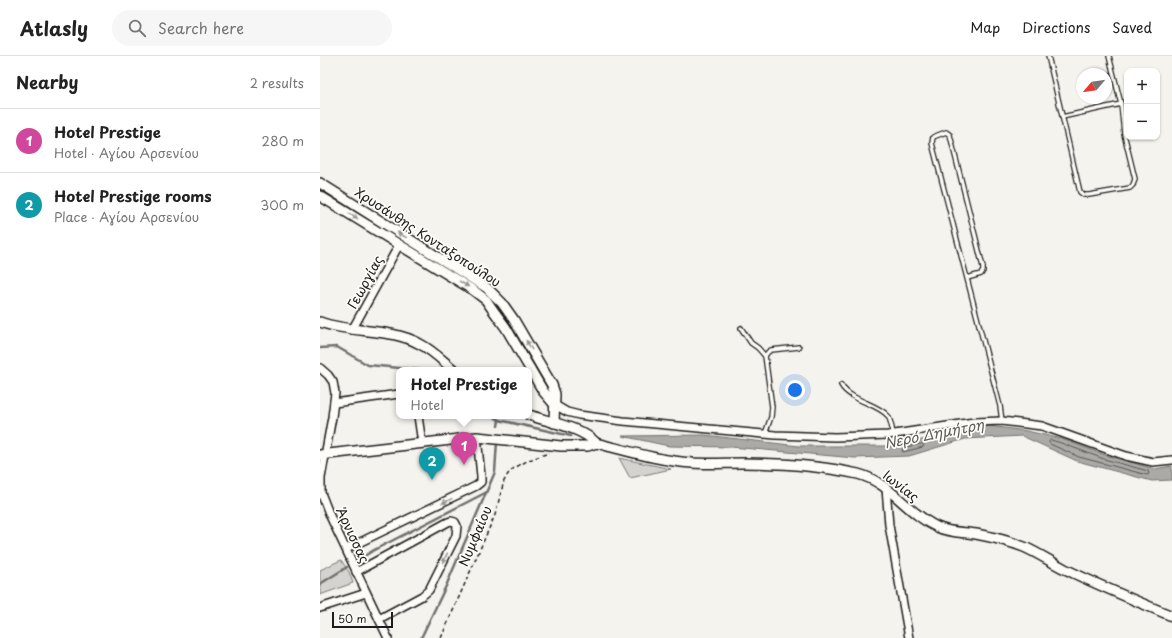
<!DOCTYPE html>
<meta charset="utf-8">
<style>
:root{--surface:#fff;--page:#f6f6f6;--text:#222;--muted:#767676;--line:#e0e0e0;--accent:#d1495b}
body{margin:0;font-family:"Playpen Sans",sans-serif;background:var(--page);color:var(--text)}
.controls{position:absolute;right:12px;top:12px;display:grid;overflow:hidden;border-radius:8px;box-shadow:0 1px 3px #0004}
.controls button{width:36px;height:36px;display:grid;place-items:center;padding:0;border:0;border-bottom:1px solid var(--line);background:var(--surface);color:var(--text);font:20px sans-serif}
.compass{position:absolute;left:756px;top:12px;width:36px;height:36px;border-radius:50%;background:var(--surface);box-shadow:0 1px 3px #0004;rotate:241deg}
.scale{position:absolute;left:12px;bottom:10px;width:61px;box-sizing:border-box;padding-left:4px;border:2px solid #1c1c1c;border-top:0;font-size:11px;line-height:14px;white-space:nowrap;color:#1c1c1c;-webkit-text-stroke:3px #fdfcf7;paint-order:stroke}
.you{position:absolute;left:475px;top:334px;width:14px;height:14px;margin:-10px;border:3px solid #fff;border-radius:50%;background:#1a73e8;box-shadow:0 0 0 6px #1a73e833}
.badge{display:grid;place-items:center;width:26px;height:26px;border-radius:50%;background:var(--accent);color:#fff;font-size:13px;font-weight:700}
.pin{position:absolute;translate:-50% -33px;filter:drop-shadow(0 1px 2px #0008)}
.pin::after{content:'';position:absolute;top:21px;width:14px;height:12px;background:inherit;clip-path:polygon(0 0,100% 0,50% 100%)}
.popup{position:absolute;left:76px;top:311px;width:136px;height:52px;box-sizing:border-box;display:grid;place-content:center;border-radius:8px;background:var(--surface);filter:drop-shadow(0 1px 3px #0005);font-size:13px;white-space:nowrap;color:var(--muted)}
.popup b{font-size:15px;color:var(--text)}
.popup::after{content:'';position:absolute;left:50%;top:100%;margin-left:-8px;border:8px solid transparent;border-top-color:var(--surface)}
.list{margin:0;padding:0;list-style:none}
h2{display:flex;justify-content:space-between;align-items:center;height:52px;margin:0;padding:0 16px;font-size:17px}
h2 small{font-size:13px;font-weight:400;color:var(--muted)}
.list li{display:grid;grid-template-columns:26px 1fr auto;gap:12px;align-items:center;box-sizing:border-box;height:64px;padding:0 16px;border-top:1px solid var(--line)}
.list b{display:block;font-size:15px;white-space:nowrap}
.list p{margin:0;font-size:13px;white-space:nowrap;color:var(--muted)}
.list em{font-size:13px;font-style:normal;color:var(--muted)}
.icon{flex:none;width:22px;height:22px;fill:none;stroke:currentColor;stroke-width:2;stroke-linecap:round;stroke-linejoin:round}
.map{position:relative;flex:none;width:852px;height:582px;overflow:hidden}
header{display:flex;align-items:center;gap:24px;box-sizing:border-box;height:56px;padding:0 20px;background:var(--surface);border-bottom:1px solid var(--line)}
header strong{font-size:19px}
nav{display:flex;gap:22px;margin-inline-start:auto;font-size:14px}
.search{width:280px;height:36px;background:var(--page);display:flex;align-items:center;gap:10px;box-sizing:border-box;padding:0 14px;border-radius:22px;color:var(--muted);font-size:15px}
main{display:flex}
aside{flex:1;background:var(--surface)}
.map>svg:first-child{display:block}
</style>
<header>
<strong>Atlasly</strong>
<div class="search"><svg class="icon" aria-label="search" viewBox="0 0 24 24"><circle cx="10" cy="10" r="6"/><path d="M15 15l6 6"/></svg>Search here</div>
<nav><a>Map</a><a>Directions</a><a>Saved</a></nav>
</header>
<main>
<aside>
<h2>Nearby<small>2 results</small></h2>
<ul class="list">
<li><span class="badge" style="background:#d1479c">1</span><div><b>Hotel Prestige</b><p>Hotel · Αγίου Αρσενίου</p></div><em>280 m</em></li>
<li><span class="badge" style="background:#0f9aa8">2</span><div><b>Hotel Prestige rooms</b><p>Place · Αγίου Αρσενίου</p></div><em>300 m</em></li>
</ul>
</aside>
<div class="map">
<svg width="852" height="582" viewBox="0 0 852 582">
<rect width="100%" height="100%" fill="#f4f3ee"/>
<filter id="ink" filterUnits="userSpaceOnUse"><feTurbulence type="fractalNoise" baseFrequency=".025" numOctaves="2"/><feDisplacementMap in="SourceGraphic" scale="8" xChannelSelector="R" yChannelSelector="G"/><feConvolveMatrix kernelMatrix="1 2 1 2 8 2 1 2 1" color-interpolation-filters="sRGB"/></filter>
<g filter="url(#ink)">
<g fill="#d4d3cf" stroke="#787876">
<path d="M299 402 351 413 310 422Z"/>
<path d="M21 504 29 516 33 527 0 539V514Z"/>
</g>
<path fill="#abaaa6" stroke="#72716f" d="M669 370 707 375 742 383 785 399 835 413 852 410V424L832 425 757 405 702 380 645 383 589 400 535 402 411 391 349 390 302 380 384 379 479 390H576L627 378Z"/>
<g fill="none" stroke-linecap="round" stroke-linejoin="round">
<g stroke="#555553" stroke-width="1">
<path d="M731 384 741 387 784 403 828 415 829 418 827 419 759 401 730 388 729 386Z"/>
<path d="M602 388 604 389 603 391 583 396 582 395 583 392Z"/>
</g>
<g stroke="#72716f" stroke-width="2.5">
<path d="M0 292 17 291 48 309 101 314"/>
<path d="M173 360 179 364 251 380"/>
<path d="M178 370 179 364"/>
<path d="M38 504 54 494 165 437"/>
<path d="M0 528 27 511"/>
<path d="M101 582 126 530 175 416 177 385"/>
</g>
<g stroke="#1c1c1c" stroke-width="6">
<g id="service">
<path d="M728 0 760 136 764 139H769L810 132 813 129 815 123 804 78 801 48 789 0"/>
<path d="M742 61 801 48"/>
<path d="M647 222 661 218 663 215V211L630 79 626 76 613 81 612 87 680 350 682 365"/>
<path d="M421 272 431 287 438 292 445 300"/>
<path d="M521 329C530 345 559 348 568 360 571 365 572 372 573 378"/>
<path d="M445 378 451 361 452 351 445 300 448 296 451 294 479 291"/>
</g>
</g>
<g stroke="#1c1c1c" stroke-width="10">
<g id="minor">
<path d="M32 274 79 189"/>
<path d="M0 312 8 319 13 326 15 337 12 361 1 422V437L10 460 68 582"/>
<path d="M14 347 79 338"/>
<path d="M235 349 247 356 259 359 303 365 455 379 515 381 568 379 654 366 682 365 722 370 806 400 833 406 852 404"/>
<path d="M98 360 102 387"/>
<path d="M566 432 569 469 589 582"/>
<path d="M26 493 156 430 161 426V420L157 381"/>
<path d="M36 516 128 466 131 465 135 466 137 470 136 480 109 534 102 540 59 563"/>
<path d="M0 552 46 537"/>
</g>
</g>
<g stroke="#1c1c1c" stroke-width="12">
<g id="tertiary">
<path d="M0 127 167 232 182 247 194 264 232 329 235 338 234 367"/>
<path d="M0 140 153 234 166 244 173 254 186 272 223 335 235 349"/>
<path d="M0 266C32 278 69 271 100 288 112 294 123 305 134 314"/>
<path d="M209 359C229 366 261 371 276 387"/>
<path d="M276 387C308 395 340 405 372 407 389 408 405 407 422 407 458 407 503 410 538 418 570 426 588 458 617 471 630 477 643 476 656 478 672 481 689 485 704 491 718 497 731 506 745 513 780 530 816 545 852 560"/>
<path d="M0 399 157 381 241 390H268L276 387"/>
</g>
</g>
<path stroke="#1c1c1c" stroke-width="1.5" stroke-dasharray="4 3" stroke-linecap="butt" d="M121 582 175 459 184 425 188 418 194 412 209 404 229 397"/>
<use href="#service" stroke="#fdfcf7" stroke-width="3.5"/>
<use href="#minor" stroke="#fdfcf7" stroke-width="7"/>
<use href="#tertiary" stroke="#fdfcf7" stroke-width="9"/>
</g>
<defs><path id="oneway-solid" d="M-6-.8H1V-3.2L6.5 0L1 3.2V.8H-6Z"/></defs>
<g fill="#989794">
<use href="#oneway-solid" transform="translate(33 160) rotate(32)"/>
<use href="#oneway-solid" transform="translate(82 179) rotate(-148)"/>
<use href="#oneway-solid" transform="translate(144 228) rotate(31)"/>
<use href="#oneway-solid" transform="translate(209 289) rotate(-121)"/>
<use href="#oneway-solid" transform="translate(127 445) rotate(154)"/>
<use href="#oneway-solid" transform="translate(125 502) rotate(116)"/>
</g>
</g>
<g text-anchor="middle" stroke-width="3.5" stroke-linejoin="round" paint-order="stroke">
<g font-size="13" fill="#1c1c1c" stroke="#fdfcf7">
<text transform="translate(108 181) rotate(33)" y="5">Χρυσάνθης Κονταξοπούλου</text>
<text transform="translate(45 226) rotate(-61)" y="5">Γεωργίας</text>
<text transform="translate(581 430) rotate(38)" y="5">Ιωνίας</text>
<text transform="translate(33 479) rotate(65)" y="5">Άρνισσας</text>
<text transform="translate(155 480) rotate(-67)" y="5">Νυμφαίου</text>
</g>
<g font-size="14" font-style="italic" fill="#5c5c5a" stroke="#fdfcf7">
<text transform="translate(614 378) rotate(-11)" y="5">Νερό Δημήτρη</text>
</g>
</g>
</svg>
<div class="controls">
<button>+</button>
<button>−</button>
</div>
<svg class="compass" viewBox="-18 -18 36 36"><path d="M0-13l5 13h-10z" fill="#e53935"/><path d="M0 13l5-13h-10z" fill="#767676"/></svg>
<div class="scale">50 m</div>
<div class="you"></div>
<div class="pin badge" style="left:144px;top:409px;background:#d1479c">1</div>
<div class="popup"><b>Hotel Prestige</b>Hotel</div>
<div class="pin badge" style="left:112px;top:424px;background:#0f9aa8">2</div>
</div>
</main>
